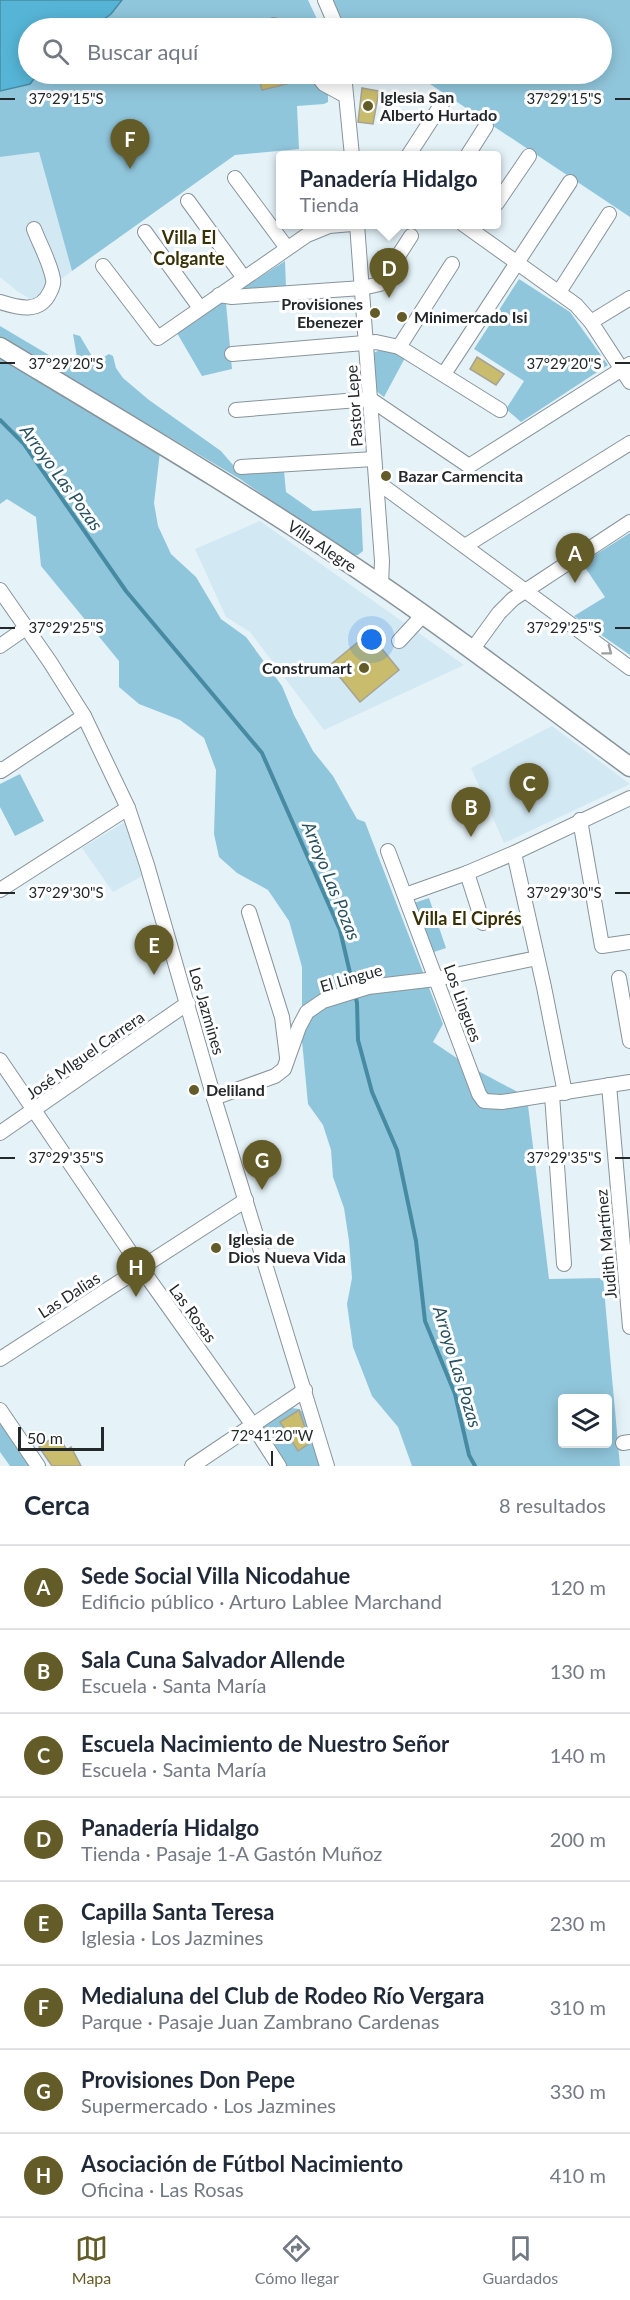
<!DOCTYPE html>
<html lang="es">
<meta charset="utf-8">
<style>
:root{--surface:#fff;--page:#f2f2f3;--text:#1f2937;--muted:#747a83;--line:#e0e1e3;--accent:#645c28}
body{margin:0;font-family:Lato,sans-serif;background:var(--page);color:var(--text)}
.controls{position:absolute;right:18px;bottom:18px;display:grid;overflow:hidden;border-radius:6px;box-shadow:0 3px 15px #0003}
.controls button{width:54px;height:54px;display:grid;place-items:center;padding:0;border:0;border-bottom:2px solid var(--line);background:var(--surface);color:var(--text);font:30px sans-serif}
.scale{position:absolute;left:18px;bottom:15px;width:86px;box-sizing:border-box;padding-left:6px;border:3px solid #23292b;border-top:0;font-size:16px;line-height:21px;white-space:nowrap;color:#23292b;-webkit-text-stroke:4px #fff;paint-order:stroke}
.you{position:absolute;left:372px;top:640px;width:21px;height:21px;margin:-15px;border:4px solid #fff;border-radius:50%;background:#1a73e8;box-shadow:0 0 0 9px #1a73e833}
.badge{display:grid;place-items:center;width:39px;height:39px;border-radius:50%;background:var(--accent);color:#fff;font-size:20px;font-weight:700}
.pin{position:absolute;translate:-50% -50px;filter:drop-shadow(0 2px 3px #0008)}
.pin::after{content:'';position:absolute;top:32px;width:21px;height:18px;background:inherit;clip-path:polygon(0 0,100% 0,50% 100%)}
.popup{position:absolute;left:276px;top:151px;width:225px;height:78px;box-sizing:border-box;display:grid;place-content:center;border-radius:6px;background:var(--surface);filter:drop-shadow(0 2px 4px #0005);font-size:20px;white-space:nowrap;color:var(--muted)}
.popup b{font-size:22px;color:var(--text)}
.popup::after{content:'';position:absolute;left:50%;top:100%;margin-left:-12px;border:12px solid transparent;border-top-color:var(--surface)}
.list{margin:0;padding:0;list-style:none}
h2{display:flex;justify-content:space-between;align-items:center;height:78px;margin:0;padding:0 24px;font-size:26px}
h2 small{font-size:20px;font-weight:400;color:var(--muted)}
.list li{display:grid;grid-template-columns:39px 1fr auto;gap:18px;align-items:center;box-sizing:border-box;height:84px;padding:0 24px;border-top:2px solid var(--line)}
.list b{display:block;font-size:22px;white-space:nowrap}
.list p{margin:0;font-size:20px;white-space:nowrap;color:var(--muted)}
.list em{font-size:20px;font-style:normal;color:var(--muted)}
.icon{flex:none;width:33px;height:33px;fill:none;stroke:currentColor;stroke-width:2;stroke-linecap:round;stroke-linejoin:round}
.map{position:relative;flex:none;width:630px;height:1466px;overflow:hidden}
.search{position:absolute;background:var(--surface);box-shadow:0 3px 15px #0003;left:18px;right:18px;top:18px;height:66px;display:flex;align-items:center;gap:15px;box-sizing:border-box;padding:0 21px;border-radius:33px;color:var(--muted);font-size:22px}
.sheet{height:750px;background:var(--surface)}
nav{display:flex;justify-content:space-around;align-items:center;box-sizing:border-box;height:84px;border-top:2px solid var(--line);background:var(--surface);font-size:16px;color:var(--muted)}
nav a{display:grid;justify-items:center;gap:3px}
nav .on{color:var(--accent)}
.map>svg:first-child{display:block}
</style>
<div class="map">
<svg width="630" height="1466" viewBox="0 0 630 1466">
<rect width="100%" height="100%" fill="#e5f3f9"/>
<g fill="#d2e8f2">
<path d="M39 152 72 271 32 300 17 291 0 277V157Z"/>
<path d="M260 521 464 665 324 730 250 632 226 617 195 549Z"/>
<path d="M552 726 630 784 504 843 471 768Z"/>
<path d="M125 822 142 876 113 892 82 848Z"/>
</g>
<g fill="#90c6dc" fill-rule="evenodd">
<path d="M122 0H308L316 17 319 28H92L111 14Z"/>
<path d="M330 0H630V217L415 74H602V28H344L337 25Z"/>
<path d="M38 74H328V102L324 104 297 106 299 149 235 155 72 271 39 152 0 157V91L30 84Z"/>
<path d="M285 261 286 287 238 291Z"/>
<path d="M519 279 570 312 608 365 521 422 506 409 524 381 474 349Z"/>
<path d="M222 301 226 303 232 369 202 376 177 333Z"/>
<path d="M0 326 54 358 76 368 78 363 73 334 80 336 93 358H102L109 354 113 356 116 368 123 378 149 400 221 451 239 472 284 471 286 492 313 511 361 508 363 551 358 555H349L240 479 134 416 29 358 0 337Z"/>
<path d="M385 348 406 356 384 397 375 390 373 353Z"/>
<path d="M0 355 160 452 154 503 158 526 171 554 196 577 221 619 246 637 282 686 294 715 313 751 333 776 357 819 365 822 443 1024 433 1042 467 1065 527 1097 549 1279 603 1278 620 1466H412L398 1427 372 1396 353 1347 347 1304 352 1278 349 1241 344 1208 333 1177 331 1150 323 1125 308 1104 302 1041V967L289 921 268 890 237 873 219 857 214 834 216 770 204 738 180 720 139 704 119 687V661L41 566 36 517 7 499 0 504ZM562 1398H608V1444H562Z"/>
<path d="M630 533V655L574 616 605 597 582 563Z"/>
<path d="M20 774 44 821 15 836 0 807V784Z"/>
<path d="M429 898 446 948 431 953 414 903Z"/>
<path d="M292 1408 299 1409 304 1413 320 1466H283L260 1429 263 1426Z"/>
<path d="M0 1422 31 1466H10L0 1452Z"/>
</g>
<path fill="#56b5d7" stroke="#478ba3" stroke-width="1.5" d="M0 0H122L111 14 92 28H28V74H38L30 84 0 91Z"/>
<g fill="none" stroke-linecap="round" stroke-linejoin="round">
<path stroke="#478ba3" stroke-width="4" d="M0 420 24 444 126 591 262 753 340 930 357 1003 358 1040 372 1092 397 1150 416 1241 425 1321 455 1394 469 1455 475 1466"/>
</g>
<g fill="#c9bc6c" stroke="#a5a397" stroke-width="1.5">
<path d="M258 74H285L287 84 262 90Z"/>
<path d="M362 88 379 91 373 124 358 122Z"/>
<path d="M477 357 504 374 496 385 470 369Z"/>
<path d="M369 633 399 670 360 702 330 665Z"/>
<path d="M299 1410 310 1443 298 1451 280 1422Z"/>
<path d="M57 1435 67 1450 71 1447 81 1466H52L39 1447Z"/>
</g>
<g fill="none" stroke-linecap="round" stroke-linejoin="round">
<g stroke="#88949a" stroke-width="16">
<g id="minor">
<path d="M325 0 337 28"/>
<path d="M274 25 277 28"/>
<path d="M316 74 324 84 346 96"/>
<path d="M344 74 352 156"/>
<path d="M408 156 443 102"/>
<path d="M467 156 486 126"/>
<path d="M235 178 287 248"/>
<path d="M188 201 244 278"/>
<path d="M497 203 529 156"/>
<path d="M357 224 382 561 381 585"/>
<path d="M463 224 576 305 591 322 630 382"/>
<path d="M145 232 200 308"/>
<path d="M103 266 158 338 307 235 329 226 352 224"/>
<path d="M559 292 609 214"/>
<path d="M219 295 232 297 362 288 380 284 411 236"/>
<path d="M0 302C19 308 40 314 50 292 52 288 54 283 53 279 50 262 40 245 34 229"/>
<path d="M591 322 630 298"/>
<path d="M399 347 452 264"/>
<path d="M232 354 376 342 399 347 500 410"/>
<path d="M444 374 570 182"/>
<path d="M236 410 370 399 469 466 630 364"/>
<path d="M241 467 374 459"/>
<path d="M376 481 630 668"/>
<path d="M465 546 630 443"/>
<path d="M0 590 50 662 84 716 128 808 147 865 214 1098 327 1466"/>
<path d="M399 641 423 615"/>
<path d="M0 646 26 628"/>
<path d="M472 650 499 613 513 599 630 522"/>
<path d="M0 769 1 771 84 716"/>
<path d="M580 820 602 946 630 942"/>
<path d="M388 851 479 1094 484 1101 502 1102 630 1082"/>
<path d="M514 853 544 987 565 1093"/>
<path d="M467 873 483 923"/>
<path d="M0 890 128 808"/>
<path d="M405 895 467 873 514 853 630 798"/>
<path d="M249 912 282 1017 287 1057"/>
<path d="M619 978 630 1041"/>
<path d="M0 1060 141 1268 252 1424 279 1466"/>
<path d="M609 1085 630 1327"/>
<path d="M552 1095 564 1264"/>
<path d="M214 1098 275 1076 284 1069 299 1027 307 1012 323 1001 368 987 436 979 537 958"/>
<path d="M0 1133 188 1003"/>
<path d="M0 1359 246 1200"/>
<path d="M0 1410 38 1466"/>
<path d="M623 1443 630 1442"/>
<path d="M192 1466 305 1390"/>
</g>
</g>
<g stroke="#88949a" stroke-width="21">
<path id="major" d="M0 347C128 424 257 500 381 585 466 643 547 706 630 767"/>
</g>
<use href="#minor" stroke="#fff" stroke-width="14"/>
<use href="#major" stroke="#fff" stroke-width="18"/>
</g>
<defs><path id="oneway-chevron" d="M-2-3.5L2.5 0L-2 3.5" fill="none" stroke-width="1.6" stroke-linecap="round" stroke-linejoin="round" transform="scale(1.5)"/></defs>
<use stroke="#9c9fa0" href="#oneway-chevron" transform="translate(608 651) rotate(37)"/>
<path fill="none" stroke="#23292b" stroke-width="2" d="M0 99H15M615 99H630M0 363H15M615 363H630M0 628H15M615 628H630M0 893H15M615 893H630M0 1158H15M615 1158H630M272 1451V1466"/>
<g fill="#645c28" stroke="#fff" stroke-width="2">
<circle cx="368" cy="106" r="6"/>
<circle cx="375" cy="313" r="6"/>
<circle cx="402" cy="317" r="6"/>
<circle cx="386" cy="476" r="6"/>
<circle cx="364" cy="668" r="6"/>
<circle cx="194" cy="1090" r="6"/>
<circle cx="216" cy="1248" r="6"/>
</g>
<g text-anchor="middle" stroke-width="6" stroke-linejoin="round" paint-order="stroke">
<g font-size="16" font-weight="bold" fill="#23292b" stroke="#fff" text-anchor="start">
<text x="380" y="103">Iglesia San<tspan x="380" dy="18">Alberto Hurtado</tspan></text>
<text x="363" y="310" text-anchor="end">Provisiones<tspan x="363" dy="18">Ebenezer</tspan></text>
<text x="414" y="323">Minimercado Isi</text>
<text x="398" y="482">Bazar Carmencita</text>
<text x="352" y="674" text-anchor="end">Construmart</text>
<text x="206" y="1096">Deliland</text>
<text x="228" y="1245">Iglesia de<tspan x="228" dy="18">Dios Nueva Vida</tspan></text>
</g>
<g font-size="16" fill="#23292b" stroke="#fff">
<text transform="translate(354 406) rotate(-94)" y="6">Pastor Lepe</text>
<text transform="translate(322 546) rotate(34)" y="6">Villa Alegre</text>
<text transform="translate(351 978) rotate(-16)" y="6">El Lingue</text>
<text transform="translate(463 1003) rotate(70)" y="6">Los Lingues</text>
<text transform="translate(207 1011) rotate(74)" y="6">Los Jazmines</text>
<text transform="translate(85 1055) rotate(-35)" y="6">José MIguel Carrera</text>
<text transform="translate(606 1244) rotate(-95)" y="6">Judith Martínez</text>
<text transform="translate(69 1295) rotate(-33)" y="6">Las Dalias</text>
<text transform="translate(193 1313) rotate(54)" y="6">Las Rosas</text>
</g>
<g font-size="18" font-weight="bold" fill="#373105" stroke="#fff">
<text x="189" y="244">Villa El<tspan x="189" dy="21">Colgante</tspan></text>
<text x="467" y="925">Villa El Ciprés</text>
</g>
<g font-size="18" font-style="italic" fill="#275160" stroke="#fff">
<text transform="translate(61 478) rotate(54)" y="6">Arroyo Las Pozas</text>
<text transform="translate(331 881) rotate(68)" y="6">Arroyo Las Pozas</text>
<text transform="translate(457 1367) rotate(73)" y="6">Arroyo Las Pozas</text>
</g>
</g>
<g font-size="15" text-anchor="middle" fill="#23292b" stroke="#fff" stroke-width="6" stroke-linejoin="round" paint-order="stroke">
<text x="66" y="104">37°29'15"S</text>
<text x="564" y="104">37°29'15"S</text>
<text x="66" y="369">37°29'20"S</text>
<text x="564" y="369">37°29'20"S</text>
<text x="66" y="633">37°29'25"S</text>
<text x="564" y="633">37°29'25"S</text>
<text x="66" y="898">37°29'30"S</text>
<text x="564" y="898">37°29'30"S</text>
<text x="66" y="1163">37°29'35"S</text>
<text x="564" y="1163">37°29'35"S</text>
<text x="272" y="1441">72°41'20"W</text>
</g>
</svg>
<div class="controls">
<button><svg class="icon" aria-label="layers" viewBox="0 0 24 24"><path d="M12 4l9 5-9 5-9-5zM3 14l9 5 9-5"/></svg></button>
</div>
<div class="scale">50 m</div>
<div class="you"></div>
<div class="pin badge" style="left:575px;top:583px">A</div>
<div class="pin badge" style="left:471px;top:837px">B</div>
<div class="pin badge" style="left:529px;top:813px">C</div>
<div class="pin badge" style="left:389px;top:298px">D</div>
<div class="popup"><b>Panadería Hidalgo</b>Tienda</div>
<div class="pin badge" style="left:154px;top:975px">E</div>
<div class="pin badge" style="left:130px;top:169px">F</div>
<div class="pin badge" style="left:262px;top:1190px">G</div>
<div class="pin badge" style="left:136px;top:1297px">H</div>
<div class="search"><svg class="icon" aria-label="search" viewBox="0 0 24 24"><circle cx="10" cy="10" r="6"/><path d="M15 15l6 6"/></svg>Buscar aquí</div>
</div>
<section class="sheet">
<h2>Cerca<small>8 resultados</small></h2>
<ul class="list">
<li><span class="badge">A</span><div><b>Sede Social Villa Nicodahue</b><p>Edificio público · Arturo Lablee Marchand</p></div><em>120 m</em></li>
<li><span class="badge">B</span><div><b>Sala Cuna Salvador Allende</b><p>Escuela · Santa María</p></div><em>130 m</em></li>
<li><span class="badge">C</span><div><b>Escuela Nacimiento de Nuestro Señor</b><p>Escuela · Santa María</p></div><em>140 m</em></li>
<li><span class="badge">D</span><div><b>Panadería Hidalgo</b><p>Tienda · Pasaje 1-A Gastón Muñoz</p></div><em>200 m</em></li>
<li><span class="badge">E</span><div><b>Capilla Santa Teresa</b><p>Iglesia · Los Jazmines</p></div><em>230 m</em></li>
<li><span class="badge">F</span><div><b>Medialuna del Club de Rodeo Río Vergara</b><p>Parque · Pasaje Juan Zambrano Cardenas</p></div><em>310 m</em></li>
<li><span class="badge">G</span><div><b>Provisiones Don Pepe</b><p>Supermercado · Los Jazmines</p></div><em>330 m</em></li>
<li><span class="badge">H</span><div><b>Asociación de Fútbol Nacimiento</b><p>Oficina · Las Rosas</p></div><em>410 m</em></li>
</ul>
</section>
<nav>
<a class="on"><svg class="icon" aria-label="map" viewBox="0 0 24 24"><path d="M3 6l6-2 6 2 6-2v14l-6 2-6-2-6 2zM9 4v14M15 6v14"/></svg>Mapa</a>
<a><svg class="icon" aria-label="directions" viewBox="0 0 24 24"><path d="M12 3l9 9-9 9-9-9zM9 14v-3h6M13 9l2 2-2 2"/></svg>Cómo llegar</a>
<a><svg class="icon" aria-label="saved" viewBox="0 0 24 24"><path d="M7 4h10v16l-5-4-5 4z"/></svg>Guardados</a>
</nav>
